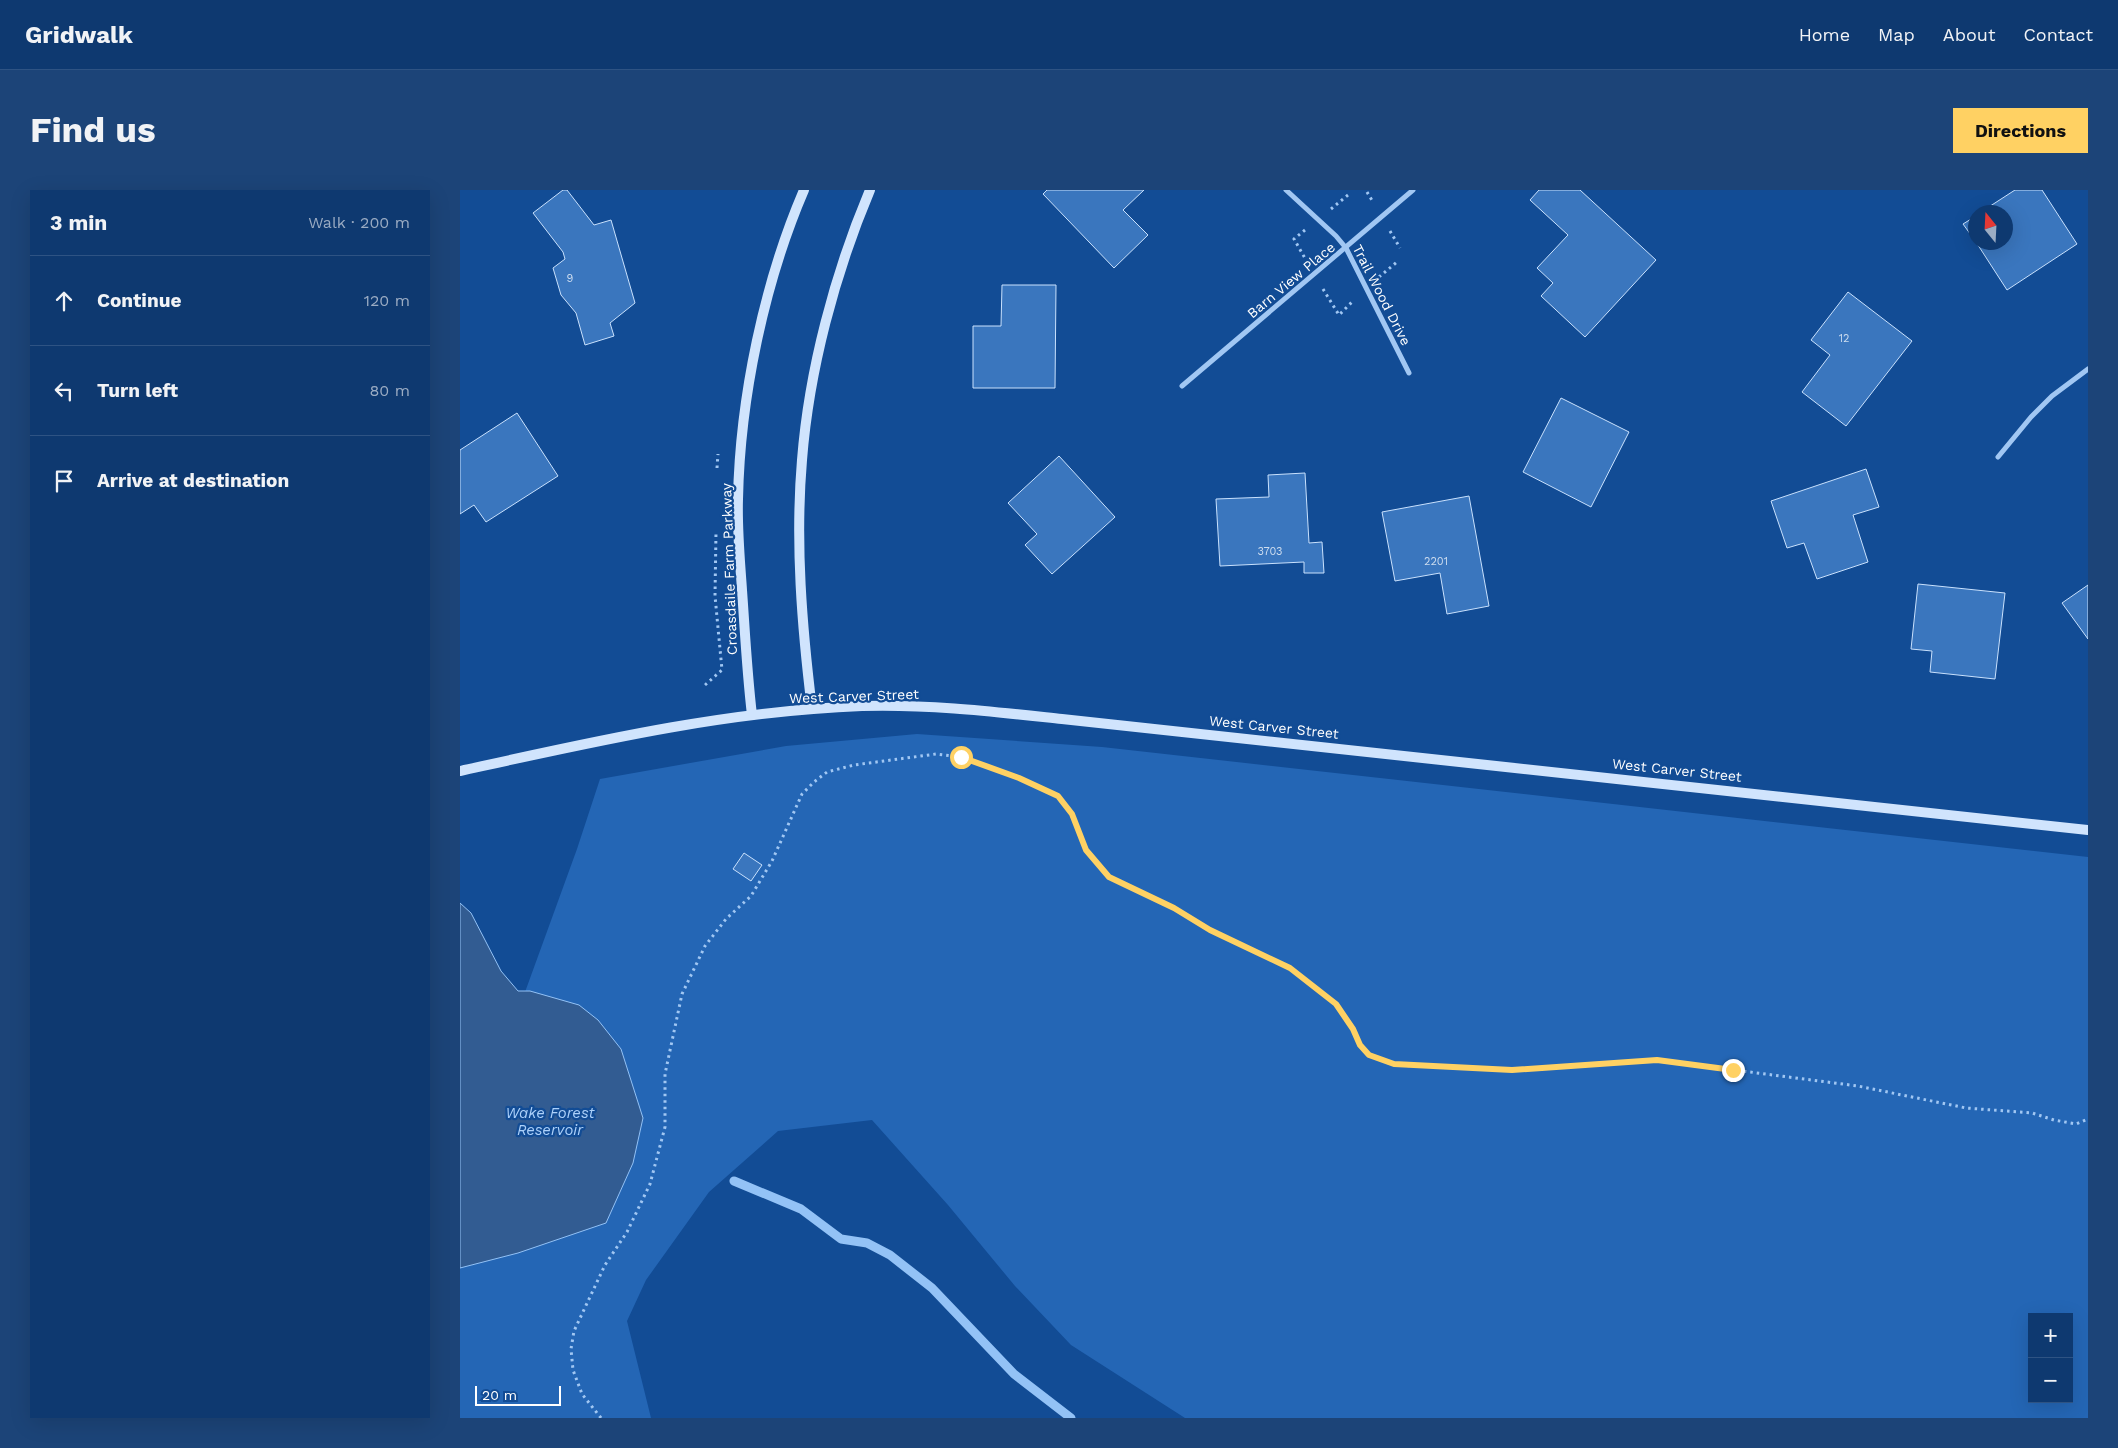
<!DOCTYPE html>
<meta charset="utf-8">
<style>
:root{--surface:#0e3970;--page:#1c4478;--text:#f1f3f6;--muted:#9bacc3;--line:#2e5383;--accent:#ffd163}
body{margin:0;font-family:"Work Sans",sans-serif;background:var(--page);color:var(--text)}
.controls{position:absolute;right:15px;bottom:15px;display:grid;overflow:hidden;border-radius:0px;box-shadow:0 5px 20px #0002}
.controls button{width:45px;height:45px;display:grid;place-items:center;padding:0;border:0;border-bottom:1px solid var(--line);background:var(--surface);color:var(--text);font:25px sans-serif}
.compass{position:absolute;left:1508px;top:15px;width:45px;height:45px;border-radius:50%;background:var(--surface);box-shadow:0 5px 20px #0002;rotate:342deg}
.scale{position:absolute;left:15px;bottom:12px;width:86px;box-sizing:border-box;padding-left:5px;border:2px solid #fff;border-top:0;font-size:14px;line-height:18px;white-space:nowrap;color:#fff;-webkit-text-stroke:4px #124c95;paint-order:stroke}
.stop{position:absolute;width:15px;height:15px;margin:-11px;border:4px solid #ffd163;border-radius:50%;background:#fff}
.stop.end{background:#ffd163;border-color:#fff;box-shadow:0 1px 5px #0008}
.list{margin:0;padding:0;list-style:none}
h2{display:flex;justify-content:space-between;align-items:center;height:65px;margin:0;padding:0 20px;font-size:21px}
h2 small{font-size:16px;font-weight:400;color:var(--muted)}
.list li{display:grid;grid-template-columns:32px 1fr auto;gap:15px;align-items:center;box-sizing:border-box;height:90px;padding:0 20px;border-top:1px solid var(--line)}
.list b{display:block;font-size:19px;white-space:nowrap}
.list em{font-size:16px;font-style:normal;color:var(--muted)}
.icon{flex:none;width:28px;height:28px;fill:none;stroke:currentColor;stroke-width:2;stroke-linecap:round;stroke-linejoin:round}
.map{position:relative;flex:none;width:1628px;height:1228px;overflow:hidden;border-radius:0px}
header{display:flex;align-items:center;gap:30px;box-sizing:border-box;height:70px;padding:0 25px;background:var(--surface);border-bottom:1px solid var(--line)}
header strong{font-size:24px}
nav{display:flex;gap:28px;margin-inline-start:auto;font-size:18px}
.intro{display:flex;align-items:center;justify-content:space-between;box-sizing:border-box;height:120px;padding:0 30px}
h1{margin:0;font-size:35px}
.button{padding:12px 22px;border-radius:0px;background:var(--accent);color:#111;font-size:18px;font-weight:700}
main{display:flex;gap:30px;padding:0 30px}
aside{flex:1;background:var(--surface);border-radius:0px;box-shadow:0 5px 20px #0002}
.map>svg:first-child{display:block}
</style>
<header>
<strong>Gridwalk</strong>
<nav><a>Home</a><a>Map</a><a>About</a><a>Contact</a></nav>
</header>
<div class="intro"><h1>Find us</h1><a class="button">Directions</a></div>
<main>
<aside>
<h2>3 min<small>Walk · 200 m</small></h2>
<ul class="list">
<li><svg class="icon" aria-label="ahead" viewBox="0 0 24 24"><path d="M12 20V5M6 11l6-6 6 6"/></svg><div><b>Continue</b></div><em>120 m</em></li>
<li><svg class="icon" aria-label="left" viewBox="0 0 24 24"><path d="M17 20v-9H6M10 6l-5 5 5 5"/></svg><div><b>Turn left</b></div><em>80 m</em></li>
<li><svg class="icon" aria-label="arrive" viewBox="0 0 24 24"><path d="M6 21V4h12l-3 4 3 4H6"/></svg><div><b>Arrive at destination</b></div></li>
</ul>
</aside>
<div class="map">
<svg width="1628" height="1228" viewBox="0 0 1628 1228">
<rect width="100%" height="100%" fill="#124c95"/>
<path fill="#2466b5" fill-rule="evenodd" d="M457 544 642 557 1628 667V1228H725L611 1155 555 1096 488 1015 412 930 318 941 249 1002 186 1090 167 1131 191 1228H0V981L117 659 140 589 326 556ZM1572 1127H1609V1209H1572Z"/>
<path fill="#325c92" stroke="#93c2f6" d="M0 713 11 723 41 781 58 801H70L119 815 138 830 161 859 183 928 173 973 146 1033 58 1063 0 1078Z"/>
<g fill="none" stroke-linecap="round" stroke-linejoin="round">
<path stroke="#93c2f6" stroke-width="9" d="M274 991 341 1019 381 1049 407 1053 430 1065 472 1098 554 1184 611 1228"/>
</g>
<g fill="#3a76be" stroke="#c9e1fd">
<path d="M103 0H107L134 35 151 30 175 113 150 133 154 146 125 155 116 123 101 105 93 78 105 69 103 62 73 23Z"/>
<path d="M587 0H684L663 20 688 45 654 78 583 4Z"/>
<path d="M1079 0H1120L1196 70 1125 147 1081 106 1093 93 1077 78 1108 45 1070 10Z"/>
<path d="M1555 0H1582L1617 54 1547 100 1516 52H1546V22H1521Z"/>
<path d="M1516 26V52L1503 34Z"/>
<path d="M542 95H596L595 198H513V136H541Z"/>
<path d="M1388 102 1452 151 1386 236 1342 202 1370 165 1351 150Z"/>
<path d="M1101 208 1169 242 1131 317 1063 282Z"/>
<path d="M57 223 98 286 26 332 14 315 0 324V260Z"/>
<path d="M599 266 655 327 592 384 565 355 577 344 548 313Z"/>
<path d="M1406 279 1419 317 1393 325 1408 372 1357 389 1344 353 1327 358 1311 311Z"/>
<path d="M845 283 849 353 862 352 864 383H844V372L760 376 756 309 809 307 808 285Z"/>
<path d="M1009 306 1029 416 987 424 980 383 935 391 922 322Z"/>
<path d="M1458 394 1545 403 1535 489 1470 482 1472 461 1451 459Z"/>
<path d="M1628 395V449L1602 413Z"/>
<path d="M284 663 302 675 291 691 273 679Z"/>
</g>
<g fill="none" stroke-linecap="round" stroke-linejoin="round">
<g stroke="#a1c7f3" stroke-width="3" stroke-dasharray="2.5 4" stroke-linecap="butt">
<path d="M907 2 913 12"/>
<path d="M871 19 888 5"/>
<path d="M845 40 834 49 846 70"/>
<path d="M930 41 940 58"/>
<path d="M919 87 937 72"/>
<path d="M863 99 879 125 894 110"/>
<path d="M257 278 258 264"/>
<path d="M245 495 262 480 255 406 256 342"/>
<path d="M141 1228 122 1204 113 1180 111 1159 114 1141 145 1075 167 1042 190 994 205 937V884L222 804 245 756 266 729 291 706 312 671 342 604 354 592 367 582 394 575 476 564 501 567 559 588 598 606 611 624 626 660 649 687 714 718 750 740 830 778 876 814 893 839 900 855 909 865 934 875 1053 880 1197 870 1398 896 1506 918 1572 923 1594 930 1616 934 1628 929"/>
</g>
<g stroke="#a1c7f3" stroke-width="5">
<path d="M826 0 876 46 886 58 949 183"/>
<path d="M722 196 953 0"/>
<path d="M1538 267 1571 227 1592 206 1628 179"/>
</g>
<g stroke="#d0e4fd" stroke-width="10">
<path d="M352 519C342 437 335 353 342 270 349 180 375 83 410 0"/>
<path d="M292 525C287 483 285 442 282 400 280 370 277 340 278 309 280 208 304 93 344 0"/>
<path d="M0 581C132 552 266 521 402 516 469 514 536 522 602 529L1628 640"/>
</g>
</g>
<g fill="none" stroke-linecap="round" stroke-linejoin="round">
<path stroke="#ffd163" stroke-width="6" d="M501 567 559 588 598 606 612 624 626 660 649 687 714 718 750 740 830 778 876 814 893 839 900 855 909 865 934 874 1052 880 1197 870 1273 880"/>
</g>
<g text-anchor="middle" stroke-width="4.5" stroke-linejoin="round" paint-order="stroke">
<g font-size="11" fill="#ceddef">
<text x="110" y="92">9</text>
<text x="1384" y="152">12</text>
<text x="810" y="365">3703</text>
<text x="976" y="375">2201</text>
</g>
<g font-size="14" fill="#fff" stroke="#124c95">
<text transform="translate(831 90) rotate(-40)" y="5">Barn View Place</text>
<text transform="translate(922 105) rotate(63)" y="5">Trail Wood Drive</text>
<text transform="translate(269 379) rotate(-92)" y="5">Croasdaile Farm Parkway</text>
<text transform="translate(394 506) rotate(-2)" y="5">West Carver Street</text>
<text transform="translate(814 537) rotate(6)" y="5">West Carver Street</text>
<text transform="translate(1217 580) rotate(6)" y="5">West Carver Street</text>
</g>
<g font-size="15" font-style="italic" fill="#add1fa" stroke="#124c95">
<text x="90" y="928">Wake Forest<tspan x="90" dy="17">Reservoir</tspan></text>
</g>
</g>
</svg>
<div class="controls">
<button>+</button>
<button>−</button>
</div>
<svg class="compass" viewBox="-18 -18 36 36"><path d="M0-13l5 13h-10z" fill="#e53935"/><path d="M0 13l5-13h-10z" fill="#9bacc3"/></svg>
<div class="scale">20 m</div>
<div class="stop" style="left:501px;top:567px"></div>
<div class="stop end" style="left:1273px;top:880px"></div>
</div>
</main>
